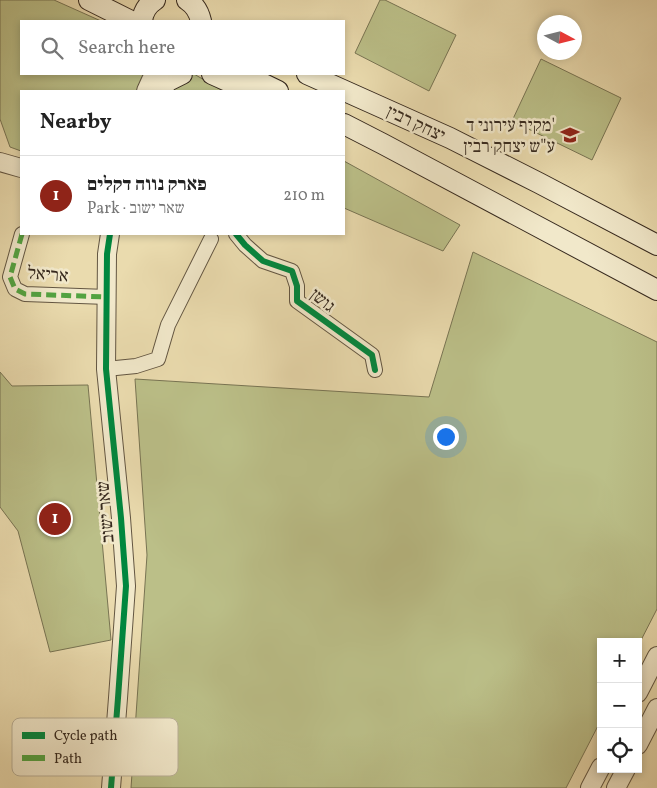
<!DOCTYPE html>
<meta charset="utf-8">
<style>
:root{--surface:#fff;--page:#f2f2f2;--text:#222;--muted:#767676;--line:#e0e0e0;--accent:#8f2418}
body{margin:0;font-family:Vollkorn,"Frank Ruhl Libre",serif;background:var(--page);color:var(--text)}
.controls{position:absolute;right:15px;bottom:15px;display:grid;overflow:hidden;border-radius:0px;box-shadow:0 2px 8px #0003}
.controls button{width:45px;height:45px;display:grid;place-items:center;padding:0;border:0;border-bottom:1px solid var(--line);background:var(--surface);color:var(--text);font:25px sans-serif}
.compass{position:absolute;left:537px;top:15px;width:45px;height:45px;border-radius:50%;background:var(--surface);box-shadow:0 2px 8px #0003;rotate:97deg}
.you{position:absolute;left:445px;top:436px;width:18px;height:18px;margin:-12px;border:4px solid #fff;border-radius:50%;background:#1a73e8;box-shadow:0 0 0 8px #1a73e833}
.badge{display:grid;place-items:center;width:32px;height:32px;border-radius:50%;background:var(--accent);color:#fff;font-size:16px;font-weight:700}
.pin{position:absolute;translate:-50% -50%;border:2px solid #fff;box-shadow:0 1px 5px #0006}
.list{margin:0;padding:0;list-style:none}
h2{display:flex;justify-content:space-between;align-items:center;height:65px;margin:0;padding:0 20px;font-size:21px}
h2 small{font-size:16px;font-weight:400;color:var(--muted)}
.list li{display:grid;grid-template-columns:32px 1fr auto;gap:15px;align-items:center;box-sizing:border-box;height:80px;padding:0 20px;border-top:1px solid var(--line)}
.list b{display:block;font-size:19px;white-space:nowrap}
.list p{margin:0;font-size:16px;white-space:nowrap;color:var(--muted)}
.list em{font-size:16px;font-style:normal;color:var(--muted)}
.icon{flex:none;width:28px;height:28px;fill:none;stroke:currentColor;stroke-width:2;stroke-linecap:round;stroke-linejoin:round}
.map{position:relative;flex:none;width:657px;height:788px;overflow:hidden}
.search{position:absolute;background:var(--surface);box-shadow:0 2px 8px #0003;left:20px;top:20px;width:325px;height:55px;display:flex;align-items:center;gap:12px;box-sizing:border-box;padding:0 18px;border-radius:0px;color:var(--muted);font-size:19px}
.panel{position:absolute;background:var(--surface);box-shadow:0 2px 8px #0003;left:20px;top:90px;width:325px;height:145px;border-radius:0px}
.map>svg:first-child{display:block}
</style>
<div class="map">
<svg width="657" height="788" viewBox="0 0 657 788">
<rect width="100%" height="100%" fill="#eadbae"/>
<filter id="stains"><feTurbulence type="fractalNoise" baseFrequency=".004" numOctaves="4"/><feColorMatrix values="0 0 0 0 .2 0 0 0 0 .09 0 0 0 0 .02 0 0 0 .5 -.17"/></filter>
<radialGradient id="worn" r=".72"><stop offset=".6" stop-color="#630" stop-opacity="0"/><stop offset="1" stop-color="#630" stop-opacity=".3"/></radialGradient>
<g fill="#bbbf88" stroke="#787453">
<path d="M0 0H54L101 21H21V74H194L223 91H21V151L10 147 0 119Z"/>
<path d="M380 0H385L456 35 429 91 355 53Z"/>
<path d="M541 59 621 98 592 160 512 121Z"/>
<path d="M344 161 460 225 443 251 344 208Z"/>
<path d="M473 252 657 342V609L638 646V642H601V720L566 788H131L147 555 135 379 429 397Z"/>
<path d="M0 372 12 386 88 385 111 640 50 652 18 531 0 507Z"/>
</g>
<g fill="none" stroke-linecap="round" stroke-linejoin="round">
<g stroke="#635642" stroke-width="16">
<g id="minor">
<path d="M22 234 10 277 15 289 25 294 107 297"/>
<path d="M236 234 245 245 263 261 292 271 297 286V301L372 355 375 370"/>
<path d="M106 369 136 366 158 359 168 325 211 239"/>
</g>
</g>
<g stroke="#635642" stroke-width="20">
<g id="tertiary">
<path d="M146 91 151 80 156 74"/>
<path d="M0 162 21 168"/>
<path d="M110 234 107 254 106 369 121 518 126 586 118 698 111 788"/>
<path d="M638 693 657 656"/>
<path d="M638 745 657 708"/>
<path d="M590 788 601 767"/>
<path d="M616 788 626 769"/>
</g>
</g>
<g stroke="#36291e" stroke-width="22">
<g id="secondary">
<path d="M89 0 131 21"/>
<path d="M187 0C195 5 199 12 201 21"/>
<path d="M142 21C143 12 147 5 155 0"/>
<path d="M212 74 250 91"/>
<path d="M243 74 278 91"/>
<path d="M307 74 450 138 539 183 657 245"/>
<path d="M159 91 168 81 182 74"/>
<path d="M344 124 383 144 657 290"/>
</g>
</g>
<use href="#minor" stroke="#f1e8ca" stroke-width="14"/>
<use href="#tertiary" stroke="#f1e8ca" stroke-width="18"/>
<use href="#secondary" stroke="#f1e8ca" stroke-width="20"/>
<path stroke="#53a341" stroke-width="5" stroke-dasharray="10 5" stroke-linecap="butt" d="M22 234 10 277 15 289 25 294 107 297"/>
<g stroke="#f1e8ca" stroke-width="9">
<g id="cycleway">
<path d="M110 234 107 254 106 369 121 518 126 586 118 698 111 788"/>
<path d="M236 234 245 245 263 261 292 271 297 286V301L372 355 375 370"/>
</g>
</g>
<use href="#cycleway" stroke="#00873e" stroke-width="6"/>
</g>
<defs>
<g id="school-bare" transform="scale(1.5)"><path d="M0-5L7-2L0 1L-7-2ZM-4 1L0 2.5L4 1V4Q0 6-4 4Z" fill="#8f2418" stroke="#f1e8ca" stroke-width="2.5" paint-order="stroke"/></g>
</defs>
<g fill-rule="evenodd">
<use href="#school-bare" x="570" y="135"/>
</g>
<g text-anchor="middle" stroke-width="5" stroke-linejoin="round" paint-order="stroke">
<g font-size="18" fill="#36291e" stroke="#f1e8ca">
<text transform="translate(416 123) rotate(25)" y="6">יצחק רבין</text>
<text transform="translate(48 274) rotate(5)" y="6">אריאל</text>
<text transform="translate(323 300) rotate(39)" y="6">גושן</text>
<text transform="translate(105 512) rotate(-95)" y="6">שאר ישוב</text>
</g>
<g font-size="18" fill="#36291e" stroke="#f1e8ca" text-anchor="end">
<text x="555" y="131">מקיף עירוני ד'<tspan x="555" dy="21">ע"ש יצחק רבין</tspan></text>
</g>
</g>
<rect x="12" y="718" width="166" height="58" rx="8" fill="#f1e8ca" stroke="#b9af96" stroke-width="1"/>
<rect x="22" y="732" width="23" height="7" fill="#00873e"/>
<rect x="22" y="755" width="23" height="6" fill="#53a341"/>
<g font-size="14" fill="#36291e">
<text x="54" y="740">Cycle path</text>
<text x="54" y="763">Path</text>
</g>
<rect width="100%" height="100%" filter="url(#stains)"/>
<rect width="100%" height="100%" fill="url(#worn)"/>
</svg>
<div class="controls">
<button>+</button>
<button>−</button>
<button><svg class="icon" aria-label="locate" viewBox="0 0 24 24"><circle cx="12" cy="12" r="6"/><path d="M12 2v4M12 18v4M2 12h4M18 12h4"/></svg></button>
</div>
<svg class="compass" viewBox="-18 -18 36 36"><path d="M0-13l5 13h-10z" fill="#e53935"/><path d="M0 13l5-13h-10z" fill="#767676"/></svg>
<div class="you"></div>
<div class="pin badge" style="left:55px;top:519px">1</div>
<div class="search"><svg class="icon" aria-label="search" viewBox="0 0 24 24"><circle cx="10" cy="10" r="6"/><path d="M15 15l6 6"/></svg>Search here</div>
<section class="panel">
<h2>Nearby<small></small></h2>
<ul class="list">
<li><span class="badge">1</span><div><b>פארק נווה דקלים</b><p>Park · שאר ישוב</p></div><em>210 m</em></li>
</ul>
</section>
</div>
